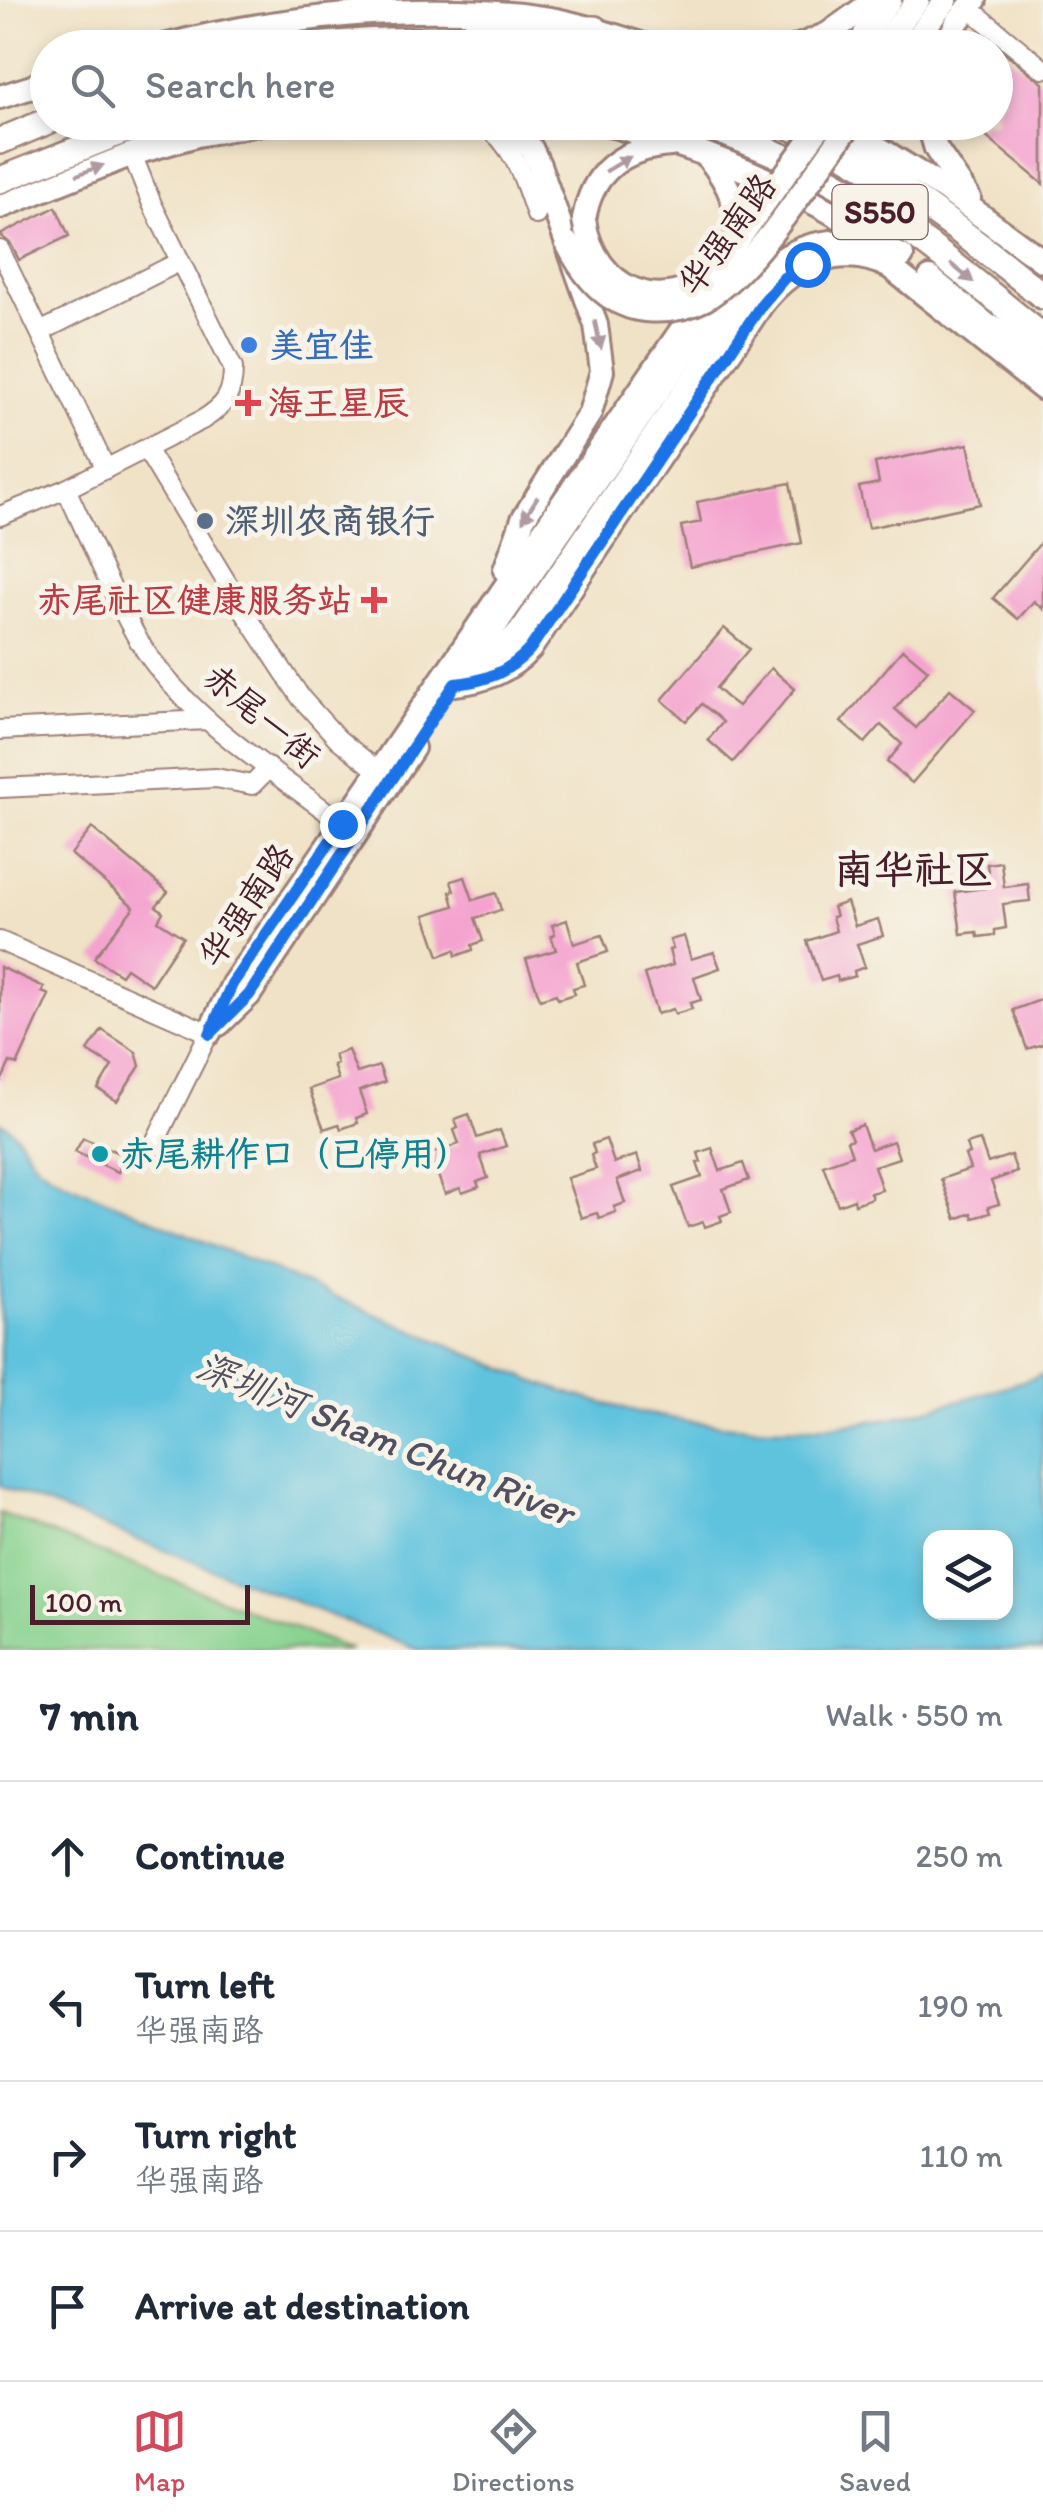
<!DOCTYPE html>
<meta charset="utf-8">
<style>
:root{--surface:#fff;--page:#f2f2f3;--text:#1f2937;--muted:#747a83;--line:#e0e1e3;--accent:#d1495b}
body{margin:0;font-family:Itim,"LXGW WenKai TC",sans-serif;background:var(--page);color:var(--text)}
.controls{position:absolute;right:30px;bottom:30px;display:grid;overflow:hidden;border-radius:20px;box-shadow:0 5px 15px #0003}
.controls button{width:90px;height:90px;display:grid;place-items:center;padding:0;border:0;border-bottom:2px solid var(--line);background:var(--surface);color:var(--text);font:50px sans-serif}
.scale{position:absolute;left:30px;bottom:25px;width:220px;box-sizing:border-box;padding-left:10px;border:5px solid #4a1f2b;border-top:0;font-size:28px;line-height:35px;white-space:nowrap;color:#4a1f2b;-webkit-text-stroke:8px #f7f3e8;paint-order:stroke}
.stop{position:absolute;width:30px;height:30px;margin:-22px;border:8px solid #1a73e8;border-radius:50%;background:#fff}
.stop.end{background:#1a73e8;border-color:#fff;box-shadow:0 2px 10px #0008}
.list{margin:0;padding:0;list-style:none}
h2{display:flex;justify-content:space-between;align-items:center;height:130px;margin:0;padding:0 40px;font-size:42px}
h2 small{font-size:32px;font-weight:400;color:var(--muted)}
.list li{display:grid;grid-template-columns:65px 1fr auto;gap:30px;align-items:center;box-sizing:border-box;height:150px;padding:0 40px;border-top:2px solid var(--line)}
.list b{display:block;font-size:38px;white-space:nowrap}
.list p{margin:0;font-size:32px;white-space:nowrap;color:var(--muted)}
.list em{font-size:32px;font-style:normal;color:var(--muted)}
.icon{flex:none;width:55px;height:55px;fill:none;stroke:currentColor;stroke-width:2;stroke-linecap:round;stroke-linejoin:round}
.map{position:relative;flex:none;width:1043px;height:1650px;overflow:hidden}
.search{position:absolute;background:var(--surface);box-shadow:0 5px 15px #0003;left:30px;right:30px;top:30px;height:110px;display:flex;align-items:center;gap:25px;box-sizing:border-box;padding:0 35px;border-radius:55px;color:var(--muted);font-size:38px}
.sheet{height:730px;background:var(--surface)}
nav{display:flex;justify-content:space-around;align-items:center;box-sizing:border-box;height:140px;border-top:2px solid var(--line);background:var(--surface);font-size:28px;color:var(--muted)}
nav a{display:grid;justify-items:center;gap:5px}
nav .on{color:var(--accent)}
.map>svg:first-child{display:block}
</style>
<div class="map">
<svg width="1043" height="1650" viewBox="0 0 1043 1650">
<rect width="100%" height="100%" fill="#f7f3e8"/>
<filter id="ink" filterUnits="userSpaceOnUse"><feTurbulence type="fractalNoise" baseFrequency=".01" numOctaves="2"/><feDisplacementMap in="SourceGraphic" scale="20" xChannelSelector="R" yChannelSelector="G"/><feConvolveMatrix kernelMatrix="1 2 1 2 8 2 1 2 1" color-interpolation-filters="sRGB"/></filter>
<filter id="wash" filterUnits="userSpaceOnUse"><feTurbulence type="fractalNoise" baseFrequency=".0048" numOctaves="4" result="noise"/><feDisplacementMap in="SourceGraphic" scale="40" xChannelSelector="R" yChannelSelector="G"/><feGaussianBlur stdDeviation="2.25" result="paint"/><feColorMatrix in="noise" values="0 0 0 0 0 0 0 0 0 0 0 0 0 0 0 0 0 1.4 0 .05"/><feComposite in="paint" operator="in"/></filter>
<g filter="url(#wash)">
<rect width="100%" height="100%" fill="#f0e2c6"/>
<path fill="#86d18e" stroke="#68785c" stroke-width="2.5" d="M0 1513 351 1650H0Z"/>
<path fill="#60c3de" stroke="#557184" stroke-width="2.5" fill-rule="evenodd" d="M0 1122C20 1132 22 1146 34 1161 41 1170 55 1176 64 1182L533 1381C650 1424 771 1441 895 1417 945 1407 994 1389 1043 1375V1650H419L0 1486ZM930 1538H1006V1612H930Z"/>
<g id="blocks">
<g fill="#f4a3cf">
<path d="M996 46 1043 83V184L977 129 983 122H996V107L1004 97 996 90Z"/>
<path d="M56 207 69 236 19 260 11 244 0 235Z"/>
<path d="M968 444 980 504 868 528 859 487 879 483 875 463Z"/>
<path d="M790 483 802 543 690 567 681 526 701 522 697 502Z"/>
<path d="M1043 540V609L1034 601 1018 619 993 598Z"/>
<path d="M724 628 749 649 716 688 726 697 738 706 771 668 795 689 733 762 708 740 723 722 713 713 702 704 686 721 662 700Z"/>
<path d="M903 649 928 670 895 709 916 728 950 689 975 710 912 783 887 762 902 744 892 735 881 725 865 743 841 722Z"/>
<path d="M92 828 168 892 156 906 163 912 158 921 183 937 151 985 126 968 121 975 94 958 134 907 71 854Z"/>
<path d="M1001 862 1004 887 1028 884 1030 901 1003 904 1006 928 995 930V935L978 937 977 932 961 934 955 892 985 888 984 874 988 873 987 864Z"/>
<path d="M465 877 473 900 496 893 501 910 475 918 483 941 472 945 473 950 456 956 455 950 439 956 425 915 454 906 450 892 454 891 451 881Z"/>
<path d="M847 902 855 926 878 919 883 936 857 944 865 967 854 971 855 976 838 981 837 976 821 981 807 941 836 931 832 917 836 916 833 907Z"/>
<path d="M567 920 574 944 602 935 608 952 577 962 584 985 573 988 575 994 558 999 556 994 540 999 526 959 556 950 551 936 555 934 552 925Z"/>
<path d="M684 936 691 959 714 952 720 968 694 977 701 1000 690 1003 692 1009 675 1014 673 1009 657 1014 644 974 673 965 669 950 673 949 670 940Z"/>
<path d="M0 967 44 987 42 992 49 995 17 1065 10 1062 0 1084Z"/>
<path d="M1043 999V1044L1027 1049 1013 1010Z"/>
<path d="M102 1030 136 1052 140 1066 117 1101 98 1089 112 1066 88 1051Z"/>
<path d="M348 1050 357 1073 379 1066 385 1082 359 1091 367 1114 356 1118 358 1123 341 1129 339 1124 324 1129 309 1089 338 1079 333 1065 337 1064 334 1055Z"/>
<path d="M469 1114 477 1138 500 1130 506 1146 480 1155 488 1178 477 1182 479 1187 462 1193 460 1188 445 1194 430 1154 459 1144 454 1130 458 1128 455 1119Z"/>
<path d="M862 1125 871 1149 893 1141 899 1158 874 1166 882 1190 870 1193 872 1198 855 1204 854 1199 838 1205 823 1165 852 1155 847 1141 852 1139 848 1130Z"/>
<path d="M83 1138 126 1156 118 1172 75 1152Z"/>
<path d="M606 1139 614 1163 637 1155 642 1171 617 1180 625 1203 614 1207 616 1212 599 1218 597 1213 581 1218 567 1178 596 1169 591 1155 595 1153 592 1144Z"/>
<path d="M980 1140 988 1163 1011 1155 1017 1172 991 1181 999 1204 988 1207 990 1213 973 1218 971 1213 956 1219 941 1179 970 1169 965 1155 969 1154 966 1144Z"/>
<path d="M712 1148 720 1171 743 1163 749 1180 723 1189 731 1212 720 1216 722 1221 705 1227 703 1222 688 1227 673 1187 702 1177 697 1163 701 1162 698 1153Z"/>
</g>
</g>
</g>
<g filter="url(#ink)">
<use href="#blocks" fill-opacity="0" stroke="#9d8078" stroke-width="2.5"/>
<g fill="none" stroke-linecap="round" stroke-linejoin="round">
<g stroke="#9d8078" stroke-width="22">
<g id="minor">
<path d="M969 8 1043 69"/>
<path d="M481 122C514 144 524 179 536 215"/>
<path d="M0 250 106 469"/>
<path d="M40 332 169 267"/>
<path d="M146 449 247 616 301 698 338 739 378 771"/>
<path d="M66 489C90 539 111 593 139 641 184 716 274 771 343 824"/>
<path d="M0 516 66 489 202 420C225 406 233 395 233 368L152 204 132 154"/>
<path d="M0 730 207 720"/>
<path d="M0 788 216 778 252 785 269 768"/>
<path d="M0 941 209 1033 152 1148"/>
</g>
</g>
<g stroke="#9d8078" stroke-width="28">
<g id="major">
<path d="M156 48C275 16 429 0 551 19 586 25 620 38 654 48"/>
<path d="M794 48 828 34 875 0"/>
<path d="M861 48 865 34 890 0"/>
<path d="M881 48 918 0"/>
<path d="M909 48 946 0"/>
<path d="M945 48 957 22 975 0"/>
<path d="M0 97 48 82"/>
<path d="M504 122 531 148 539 165 596 325 602 371 590 413 523 519 505 570"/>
<path d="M597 122C697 145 793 186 880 241"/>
<path d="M837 122 946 190 1043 261"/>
<path d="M928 122 936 149 969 198"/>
<path d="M706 155C730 184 743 212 734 250"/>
<path d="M0 207 132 154 197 135 269 122"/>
<path d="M584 220C591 172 623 148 671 145"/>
<path d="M930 278 1005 340"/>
<path d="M472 659 736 279"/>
<path d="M467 677 498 654 523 628 766 272C804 236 856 233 902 256"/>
<path d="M455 684C486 681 509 671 530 649L762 304C794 263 841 242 890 267L1043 389"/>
<path d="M219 1024 249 995 413 748"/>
<path d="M209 1033 233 984 706 294"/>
</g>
</g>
<g stroke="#9d8078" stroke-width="30">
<g id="highway">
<path d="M475 30 595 29"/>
<path d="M295 48C369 40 441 36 516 48"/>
<path d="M38 85 48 83"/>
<path d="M696 122C740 138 783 155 824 177 904 220 973 281 1043 337"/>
<path d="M781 122C878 165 961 230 1043 296"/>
<path d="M0 141 48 121"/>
<path d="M0 180 146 122"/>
<path d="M994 329 1043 366"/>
</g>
</g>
<use href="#minor" stroke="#fff" stroke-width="18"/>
<use href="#major" stroke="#fff" stroke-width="22"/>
<use href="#highway" stroke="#fff" stroke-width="25"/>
<g stroke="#9d8078" stroke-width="28" stroke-linecap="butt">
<g id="major-bridge">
<path d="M584 220C594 289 663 320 716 270L823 122"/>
<path d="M567 243C583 275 607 306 645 310 666 312 686 309 705 299 752 273 817 169 852 122"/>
</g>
</g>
<use href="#major-bridge" stroke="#fff" stroke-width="22"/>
</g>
<defs><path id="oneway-solid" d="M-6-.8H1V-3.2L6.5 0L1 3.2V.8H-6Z" transform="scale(2.5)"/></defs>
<g fill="#ae9aa0">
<use href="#oneway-solid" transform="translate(618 164) rotate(-31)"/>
<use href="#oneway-solid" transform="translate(90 170) rotate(-21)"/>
<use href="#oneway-solid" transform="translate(962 273) rotate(39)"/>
<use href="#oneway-solid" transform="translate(598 335) rotate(77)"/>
<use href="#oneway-solid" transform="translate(530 509) rotate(122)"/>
</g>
</g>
<g fill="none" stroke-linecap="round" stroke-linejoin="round" filter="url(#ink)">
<path stroke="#1a73e8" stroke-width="12" d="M342 824 232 984 210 1034 249 995 455 684C486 681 509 672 530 649L762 304 784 278 807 264"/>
</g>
<circle fill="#3f7fe0" stroke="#f7f3e8" stroke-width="4" cx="249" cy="345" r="10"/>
<g fill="#e0444e" stroke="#f7f3e8" stroke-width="4">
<path d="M243 388h10v10h10v10h-10v10h-10v-10h-10v-10h10z"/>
<path d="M369 585h10v10h10v10h-10v10h-10v-10h-10v-10h10z"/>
</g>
<circle fill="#5c6f8a" stroke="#f7f3e8" stroke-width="4" cx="205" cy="521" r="10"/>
<circle fill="#0f9aa8" stroke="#f7f3e8" stroke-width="4" cx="100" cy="1154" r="10"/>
<g text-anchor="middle" stroke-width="10" stroke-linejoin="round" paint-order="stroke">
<rect fill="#f7f3e8" stroke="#7e5f64" stroke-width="2.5" x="832.5" y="185" width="95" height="54" rx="8"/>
<g font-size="32" font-weight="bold" fill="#4a1f2b">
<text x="880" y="223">S550</text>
</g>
<g font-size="35" fill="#4a1f2b" stroke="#f7f3e8">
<text transform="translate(727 234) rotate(-54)" y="12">华强南路</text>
<text transform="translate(262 716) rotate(40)" y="12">赤尾一街</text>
<text transform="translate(246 905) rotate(-56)" y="12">华强南路</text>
</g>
<g font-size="35" font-weight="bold" fill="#366cbe" stroke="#f7f3e8" text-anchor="start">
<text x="269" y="357">美宜佳</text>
</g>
<g font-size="35" font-weight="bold" fill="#be3a42" stroke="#f7f3e8" text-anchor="start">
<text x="268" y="415">海王星辰</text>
<text x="352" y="612" text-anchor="end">赤尾社区健康服务站</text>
</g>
<g font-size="35" font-weight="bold" fill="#4e5e75" stroke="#f7f3e8" text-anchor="start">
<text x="225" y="533">深圳农商银行</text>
</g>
<g font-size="35" font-weight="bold" fill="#0d838f" stroke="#f7f3e8" text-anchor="start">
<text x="120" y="1166">赤尾耕作口（已停用）</text>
</g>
<g font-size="38" font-style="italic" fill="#515061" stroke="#f7f3e8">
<text transform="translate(385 1439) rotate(22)" y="13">深圳河 Sham Chun River</text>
</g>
<g font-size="40" font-weight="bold" fill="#4a1f2b" stroke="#f7f3e8">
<text x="914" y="883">南华社区</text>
</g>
</g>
</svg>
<div class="controls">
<button><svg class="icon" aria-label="layers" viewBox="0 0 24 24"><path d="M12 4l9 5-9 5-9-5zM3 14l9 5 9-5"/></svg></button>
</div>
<div class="scale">100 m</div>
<div class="stop" style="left:807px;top:264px"></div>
<div class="stop end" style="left:342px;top:824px"></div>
<div class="search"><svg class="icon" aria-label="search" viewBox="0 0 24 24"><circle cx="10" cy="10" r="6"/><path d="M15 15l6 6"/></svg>Search here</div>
</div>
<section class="sheet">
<h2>7 min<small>Walk · 550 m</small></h2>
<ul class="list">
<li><svg class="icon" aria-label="ahead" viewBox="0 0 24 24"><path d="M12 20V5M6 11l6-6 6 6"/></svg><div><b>Continue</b></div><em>250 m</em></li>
<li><svg class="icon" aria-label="left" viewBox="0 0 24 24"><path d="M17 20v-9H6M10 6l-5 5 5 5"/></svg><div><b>Turn left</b><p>华强南路</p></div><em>190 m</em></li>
<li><svg class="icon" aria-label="right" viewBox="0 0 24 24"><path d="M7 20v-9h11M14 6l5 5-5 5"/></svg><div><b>Turn right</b><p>华强南路</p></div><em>110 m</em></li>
<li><svg class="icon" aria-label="arrive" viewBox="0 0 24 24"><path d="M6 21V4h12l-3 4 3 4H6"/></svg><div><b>Arrive at destination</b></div></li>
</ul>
</section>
<nav>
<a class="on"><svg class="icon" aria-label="map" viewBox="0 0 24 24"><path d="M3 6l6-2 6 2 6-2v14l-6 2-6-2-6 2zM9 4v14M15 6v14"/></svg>Map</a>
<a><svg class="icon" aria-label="directions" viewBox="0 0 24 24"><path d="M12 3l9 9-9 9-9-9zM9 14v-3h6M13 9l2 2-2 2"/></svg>Directions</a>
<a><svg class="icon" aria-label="saved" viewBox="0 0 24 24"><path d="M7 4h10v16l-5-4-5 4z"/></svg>Saved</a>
</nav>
